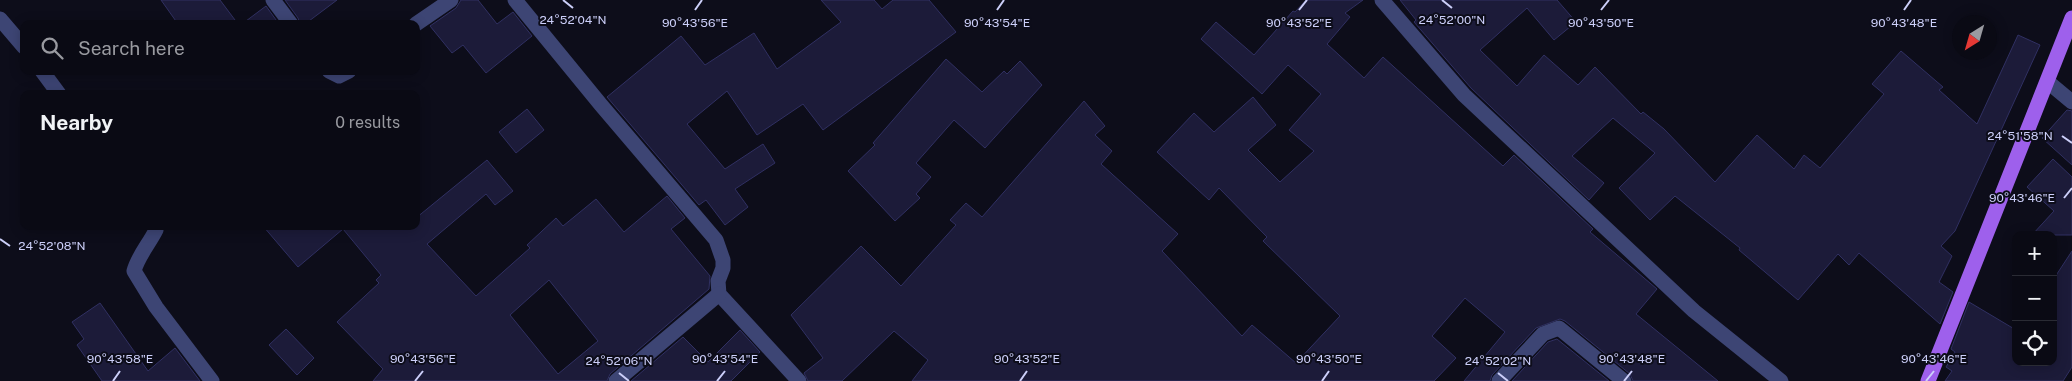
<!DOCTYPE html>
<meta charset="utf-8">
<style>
:root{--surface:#0a0a14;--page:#181822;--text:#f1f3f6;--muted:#999aa0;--line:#2a2b34}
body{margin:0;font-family:"Public Sans",sans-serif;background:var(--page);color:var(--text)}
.controls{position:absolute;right:15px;bottom:15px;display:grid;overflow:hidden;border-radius:10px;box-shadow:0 2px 12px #0003}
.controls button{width:45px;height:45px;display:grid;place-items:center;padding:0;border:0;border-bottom:1px solid var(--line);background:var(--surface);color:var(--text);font:25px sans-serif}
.compass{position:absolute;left:1952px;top:15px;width:45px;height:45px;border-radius:50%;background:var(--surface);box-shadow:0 2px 12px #0003;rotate:217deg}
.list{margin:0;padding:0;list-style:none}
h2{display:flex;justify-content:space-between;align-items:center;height:65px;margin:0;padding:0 20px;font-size:21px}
h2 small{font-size:16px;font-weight:400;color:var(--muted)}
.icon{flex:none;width:28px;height:28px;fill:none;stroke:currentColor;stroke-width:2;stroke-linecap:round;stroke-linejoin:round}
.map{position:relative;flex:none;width:2072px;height:381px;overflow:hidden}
.search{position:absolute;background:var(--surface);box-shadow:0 2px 12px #0003;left:20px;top:20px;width:400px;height:55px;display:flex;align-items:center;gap:12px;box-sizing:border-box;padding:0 18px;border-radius:10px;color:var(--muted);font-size:19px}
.panel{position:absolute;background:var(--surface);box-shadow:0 2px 12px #0003;left:20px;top:90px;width:400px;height:140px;border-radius:10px}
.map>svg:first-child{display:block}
</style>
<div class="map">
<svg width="2072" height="381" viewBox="0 0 2072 381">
<rect width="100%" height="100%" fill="#0d0d1a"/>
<g fill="#1c1b39" stroke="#303062" fill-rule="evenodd">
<path d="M161 0H220L238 24H178Z"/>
<path d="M285 0H337L305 24H300L298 18Z"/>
<path d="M461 0H478L497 24 513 12 532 36 486 73 463 45 452 53 430 26 456 8Z"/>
<path d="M821 0H874L882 9 893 0H929L956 32 823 130 803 104 757 135 727 91 687 124 725 169 763 144 775 163 735 189 748 207 725 225 706 200 699 205 607 97 681 36 705 65 754 33 777 69 841 22Z"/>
<path d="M1306 0H1363L1345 13 1350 17 1327 44 1364 78 1383 57 1503 166 1514 155 1593 229 1590 232 1657 289 1636 314 1718 381H1633L1630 374 1565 321 1560 319 1536 328 1492 375 1490 381H1464L1505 332 1465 298 1432 336 1456 358 1434 381H912L928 360 894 331 842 381H808L804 373 823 358 791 315 861 246 901 286 956 225 950 220 966 203 982 217 1084 101 1105 126 1095 135 1112 151 1101 164 1178 234 1162 251 1242 336 1252 325 1296 363 1340 316 1263 241 1267 237 1219 188 1209 200 1157 152 1194 113 1214 132 1253 97 1276 125 1248 150 1280 182 1314 151 1289 130 1321 94 1288 65 1262 94 1201 39 1216 22 1254 55 1293 11 1295 12Z"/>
<path d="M1400 0H1557L1576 22 1554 40 1527 8 1480 50 1517 86 1544 55 1578 85 1595 67 1641 114 1643 112 1664 129 1715 182 1757 135 1794 169 1804 155 1820 168 1884 94 1872 84 1901 51 1943 87 1939 90 1977 124 2018 35 2040 45 1955 231 1941 246 1952 256 1939 282 1953 292 1940 324 1859 253 1849 265 1838 254 1798 300 1739 250 1740 248 1675 196 1650 220 1619 188 1655 153 1613 118 1572 156 1604 183 1589 200 1471 88 1414 22 1416 20Z"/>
<path d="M266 6 279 24H242Z"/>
<path d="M946 59 982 92 1004 71 1007 74 1020 61 1042 85 985 148 954 120 916 163 931 177 916 194 920 198 895 221 848 171 875 145 873 143Z"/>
<path d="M527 109 544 130 516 153 499 132Z"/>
<path d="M2067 110 2072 111V165L2042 138Z"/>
<path d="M2053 159 2072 177V235H2032L2054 211 2027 187Z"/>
<path d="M487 160 513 191 495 205 486 194 427 244 476 296 530 248 527 245 556 218 563 226 596 199 624 232 667 196 685 218 671 229 710 276 709 289 610 374 607 381H373L383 369 337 322 379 283 376 280 381 275 343 229 298 267 263 226H416V218ZM549 280 598 341 558 374 510 315Z"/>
<path d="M2072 251V367L2063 381H1945L1952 371 1946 367 1955 352 1951 349 1969 302 2016 330V362H2053V280Z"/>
<path d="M100 303 148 371 175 348 200 381H102L77 345 84 339 72 322Z"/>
<path d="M286 329 314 358 297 375 269 345Z"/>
<path d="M740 330 760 352 731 381H631L683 337 708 362Z"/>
<path d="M1557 339 1609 381H1512L1548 342Z"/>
</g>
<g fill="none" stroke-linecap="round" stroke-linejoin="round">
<g stroke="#3d4574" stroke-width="15">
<path d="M273 0 291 24"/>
<path d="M515 0 601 105 716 240 723 260V268L718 281 719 294 799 381"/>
<path d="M1382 0 1464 95 1694 311 1781 381"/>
<path d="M0 19 24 47"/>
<path d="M416 24 451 0"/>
<path d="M42 71 59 94"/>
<path d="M329 71 339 76 349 71"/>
<path d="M2048 82 2072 102"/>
<path d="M155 226 156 230C149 244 138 256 134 271L156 307 212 381"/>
<path d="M616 381 719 294"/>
<path d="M1499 381 1543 334 1559 328 1624 381"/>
</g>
<path stroke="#9e60ec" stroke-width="15" d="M1928 381 2072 18"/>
</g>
<path fill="none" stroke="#cccff9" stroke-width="2" d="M563 0 573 8M1442 0 1452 8M695 10 702 0M997 10 1004 0M1299 10 1307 0M1601 10 1609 0M1904 10 1911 0M2062 136 2072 143M2064 198 2072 188M0 239 10 246M619 373 629 381M1498 373 1508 381M113 381 120 371M415 381 423 371M717 381 725 371M1020 381 1027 371M1322 381 1329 371M1624 381 1632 371M1926 381 1934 371"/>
<g font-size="12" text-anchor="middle" fill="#cccff9" stroke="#0d0d1a" stroke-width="4" stroke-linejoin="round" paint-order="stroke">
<text x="1452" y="24">24°52'00"N</text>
<text x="573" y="24">24°52'04"N</text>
<text x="695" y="27">90°43'56"E</text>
<text x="997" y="27">90°43'54"E</text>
<text x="1299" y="27">90°43'52"E</text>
<text x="1601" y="27">90°43'50"E</text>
<text x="1904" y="27">90°43'48"E</text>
<text x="2020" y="140">24°51'58"N</text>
<text x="2022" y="202">90°43'46"E</text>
<text x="52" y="250">24°52'08"N</text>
<text x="120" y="363">90°43'58"E</text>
<text x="423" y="363">90°43'56"E</text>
<text x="725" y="363">90°43'54"E</text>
<text x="1027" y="363">90°43'52"E</text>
<text x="1329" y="363">90°43'50"E</text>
<text x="1632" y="363">90°43'48"E</text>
<text x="1934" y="363">90°43'46"E</text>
<text x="619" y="365">24°52'06"N</text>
<text x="1498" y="365">24°52'02"N</text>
</g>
</svg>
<div class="controls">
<button>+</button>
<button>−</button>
<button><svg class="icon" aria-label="locate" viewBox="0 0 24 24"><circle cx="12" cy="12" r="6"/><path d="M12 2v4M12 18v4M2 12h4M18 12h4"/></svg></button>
</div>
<svg class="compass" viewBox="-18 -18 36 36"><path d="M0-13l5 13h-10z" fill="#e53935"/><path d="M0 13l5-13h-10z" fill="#999aa0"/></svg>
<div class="search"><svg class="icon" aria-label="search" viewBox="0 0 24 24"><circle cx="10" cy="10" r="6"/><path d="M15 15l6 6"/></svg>Search here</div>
<section class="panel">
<h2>Nearby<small>0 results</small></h2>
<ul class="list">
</ul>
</section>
</div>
